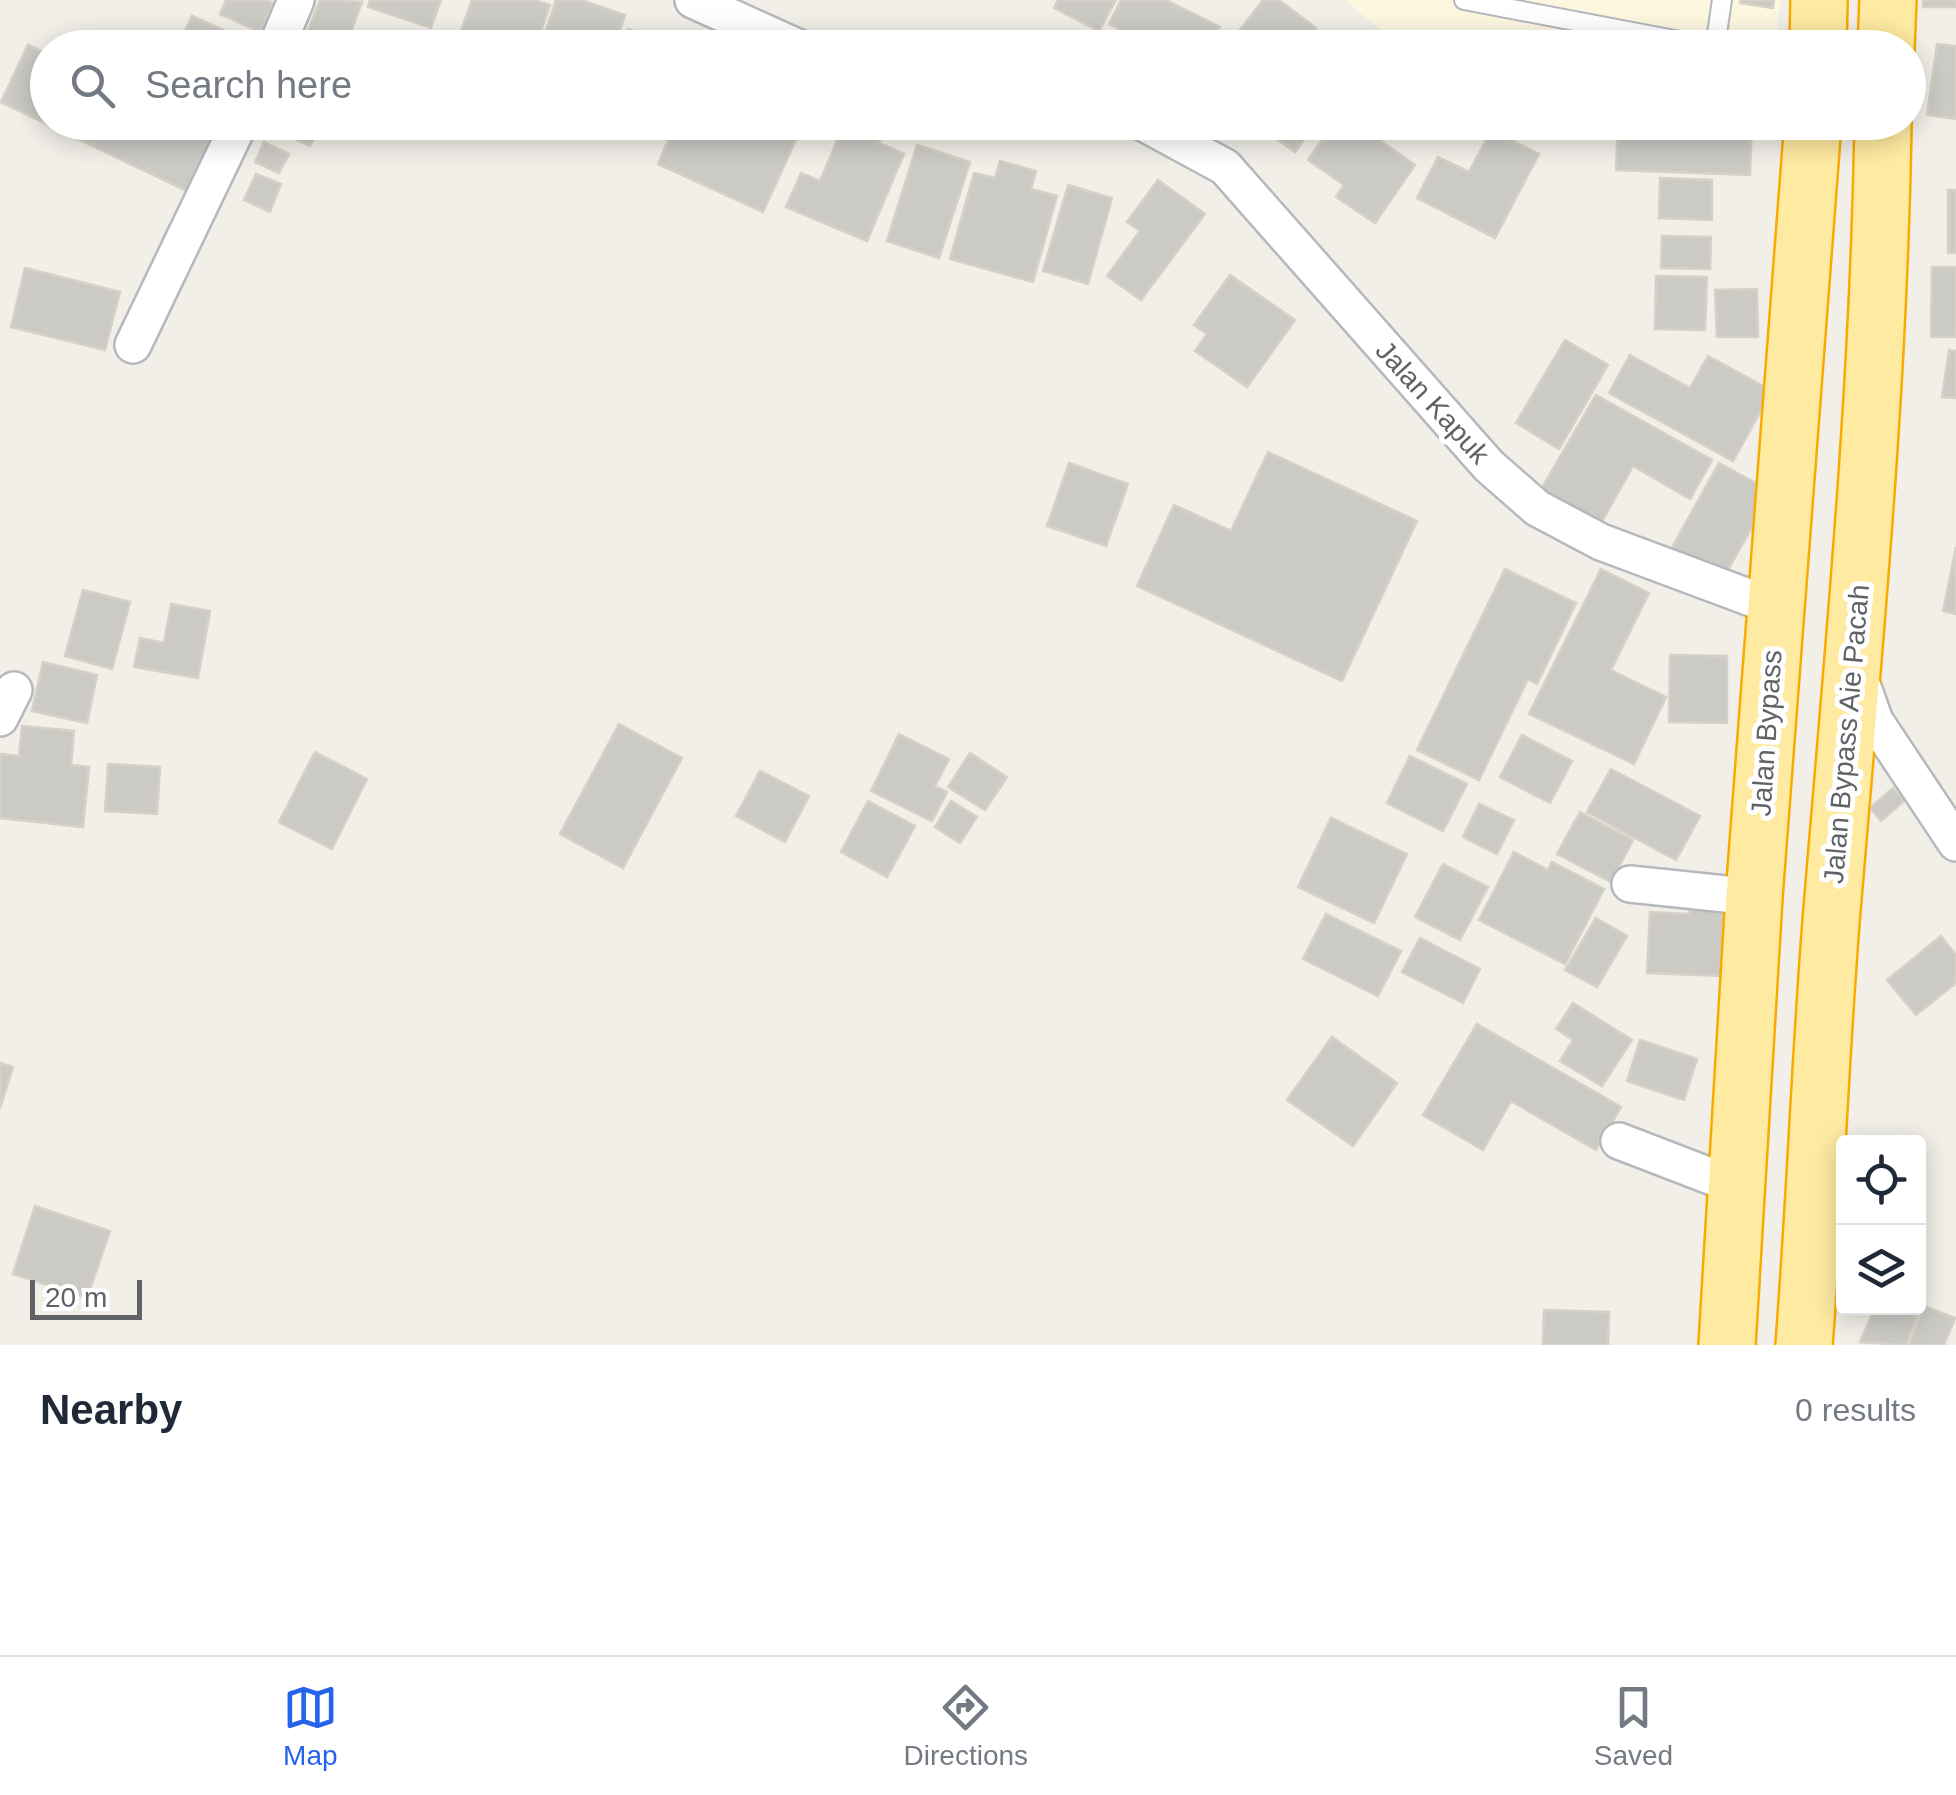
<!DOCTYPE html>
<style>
:root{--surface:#fff;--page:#f2f2f3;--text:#1f2937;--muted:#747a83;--line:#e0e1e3;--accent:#2563eb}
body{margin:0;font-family:Helvetica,sans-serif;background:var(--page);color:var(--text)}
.controls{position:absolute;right:30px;bottom:30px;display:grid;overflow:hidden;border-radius:10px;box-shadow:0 5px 25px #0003}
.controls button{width:90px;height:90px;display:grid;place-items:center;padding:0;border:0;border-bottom:2px solid var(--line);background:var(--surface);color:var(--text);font:50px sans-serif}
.scale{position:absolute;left:30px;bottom:25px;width:112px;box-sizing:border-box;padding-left:10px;border:5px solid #5f6368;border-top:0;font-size:28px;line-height:35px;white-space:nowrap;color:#5f6368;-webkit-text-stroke:8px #fff;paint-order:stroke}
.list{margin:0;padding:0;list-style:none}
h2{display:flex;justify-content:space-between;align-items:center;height:130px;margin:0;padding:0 40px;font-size:42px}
h2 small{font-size:32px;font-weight:400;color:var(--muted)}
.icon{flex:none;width:55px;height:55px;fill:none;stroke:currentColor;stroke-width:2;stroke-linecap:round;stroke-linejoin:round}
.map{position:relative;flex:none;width:1956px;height:1345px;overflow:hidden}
.search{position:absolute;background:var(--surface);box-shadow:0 5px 25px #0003;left:30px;right:30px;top:30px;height:110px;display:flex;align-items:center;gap:25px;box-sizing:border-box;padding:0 35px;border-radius:55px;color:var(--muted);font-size:38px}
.sheet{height:310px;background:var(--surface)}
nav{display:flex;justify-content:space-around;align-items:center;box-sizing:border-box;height:140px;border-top:2px solid var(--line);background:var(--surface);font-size:28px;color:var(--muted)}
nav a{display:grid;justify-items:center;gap:5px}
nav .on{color:var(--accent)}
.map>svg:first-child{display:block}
</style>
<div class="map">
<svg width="1956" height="1345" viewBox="0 0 1956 1345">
<rect width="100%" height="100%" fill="#f1efe8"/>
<path fill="#fef7e0" d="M1345 0H1781L1774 48 1494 47 1383 32Z"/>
<g fill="#cccac5" stroke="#d6d1c6" stroke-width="2.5">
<path d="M226 0H265L273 3 260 32 220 14Z"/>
<path d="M320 0 362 2 345 48 302 45Z"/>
<path d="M370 0H441L431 28 368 7Z"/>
<path d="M472 0H534L550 5 535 48H455Z"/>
<path d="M556 0H581L625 15 614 48H540Z"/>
<path d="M1058 0H1116L1099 31 1054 8Z"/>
<path d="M1121 0H1166L1220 27 1209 48H1155L1109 24Z"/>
<path d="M1263 0H1279L1316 28 1301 48H1226Z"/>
<path d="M1741 0H1774L1773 8 1740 3Z"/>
<rect x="1923" y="0" width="33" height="7"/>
<path d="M192 16 252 43 250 48H177Z"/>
<path d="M628 29 677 46V48H622Z"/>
<path d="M1937 44 1956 46V119L1927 115Z"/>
<path d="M28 45 48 54V122H191L219 136 191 193 1 102Z"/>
<path d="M273 122H321L322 123 310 146 271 127Z"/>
<path d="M676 122H804L763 212 658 164Z"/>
<path d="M845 122H887L879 143 904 154 867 241 786 207 801 173 820 181Z"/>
<path d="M1264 122H1317L1295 152 1260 127Z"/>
<path d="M1335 122H1354L1415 165 1375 223 1336 197 1344 185 1308 160Z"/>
<path d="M1618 122H1752L1750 175 1616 170Z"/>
<path d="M1491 130 1539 154 1495 238 1417 198 1438 157 1469 172Z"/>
<path d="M264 142 289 154 279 173 255 162Z"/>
<path d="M917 145 970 162 939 258 887 241Z"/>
<path d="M1000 161 1036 171 1031 189 1057 196 1033 282 950 259 974 173 995 178Z"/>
<path d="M256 174 281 184 270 212 244 200Z"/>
<path d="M1660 178 1712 180V220L1659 218Z"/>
<path d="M1158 180 1205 214 1141 300 1107 276 1140 231 1127 222Z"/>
<path d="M1068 185 1112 198 1088 284 1043 271Z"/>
<rect x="1948" y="190" width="8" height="63"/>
<path d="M1662 236 1711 237 1710 269 1661 268Z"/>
<path d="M1932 267H1956V337H1931Z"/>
<path d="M25 268 120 292 105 350 11 327Z"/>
<path d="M1230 275 1295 320 1247 387 1195 351 1207 334 1194 325Z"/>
<path d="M1656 276 1707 277 1705 330 1655 329Z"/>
<path d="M1757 289 1758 337H1717L1715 290Z"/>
<path d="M1565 340 1608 365 1559 449 1516 423Z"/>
<path d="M1949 350 1956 351V398L1942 397Z"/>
<path d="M1630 355 1690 388 1708 356 1772 391 1733 461 1609 393Z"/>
<path d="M1596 395 1712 460 1690 499 1633 466 1599 527 1539 493Z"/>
<path d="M1268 452 1417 521 1342 681 1137 586 1174 505 1231 531Z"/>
<path d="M1069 463 1128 484 1106 546 1047 526Z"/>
<path d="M1719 463 1772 492 1721 582 1669 553Z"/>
<path d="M1956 547V614L1943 611Z"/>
<path d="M1505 569 1576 603 1537 684 1528 679 1479 780 1417 750Z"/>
<path d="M1601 569 1649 593 1611 670 1666 697 1634 764 1529 714Z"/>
<path d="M83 590 130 602 112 669 65 656Z"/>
<path d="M171 604 210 611 198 678 134 667 140 638 164 643Z"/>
<path d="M1670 655 1727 656V723L1669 722Z"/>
<path d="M43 662 97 675 87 723 32 711Z"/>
<path d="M619 724 682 758 623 868 560 834Z"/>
<path d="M22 726 74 731 71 765 89 767 83 827 0 818 1 754 19 756Z"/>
<path d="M899 734 949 759 935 786 947 792 932 821 871 791Z"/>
<path d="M1522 735 1572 761 1550 803 1500 777Z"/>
<path d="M315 752 367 779 332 849 279 822Z"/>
<path d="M970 753 1007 777 985 810 948 787Z"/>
<path d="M1410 756 1467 784 1443 831 1387 803Z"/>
<path d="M108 764 160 767 157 814 105 811Z"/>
<path d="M1611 769 1700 816 1676 860 1587 812Z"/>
<path d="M760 771 809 796 785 842 736 816Z"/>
<path d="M1893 788 1904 801 1881 821 1870 808Z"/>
<path d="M868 801 915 826 887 877 841 852Z"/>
<path d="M951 801 977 817 960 843 935 827Z"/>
<path d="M1479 804 1514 820 1497 854 1463 837Z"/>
<path d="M1580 812 1633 840 1611 882 1557 854Z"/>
<path d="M1331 818 1407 854 1374 923 1298 887Z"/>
<path d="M1514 852 1548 870 1552 862 1604 889 1565 964 1479 920Z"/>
<path d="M1443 864 1488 887 1460 940 1415 917Z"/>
<path d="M1690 903 1727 905 1723 976 1647 973 1650 912 1689 914Z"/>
<path d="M1326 914 1401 951 1378 996 1303 959Z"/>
<path d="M1596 918 1627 936 1597 987 1565 970Z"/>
<path d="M1941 936 1956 955V983L1916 1015 1887 980Z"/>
<path d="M1420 938 1480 969 1463 1003 1402 972Z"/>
<path d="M1573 1003 1632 1040 1602 1086 1560 1061 1573 1040 1556 1029Z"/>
<path d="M1477 1024 1621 1107 1596 1150 1511 1101 1483 1150 1423 1115Z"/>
<path d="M1332 1037 1397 1083 1353 1146 1287 1100Z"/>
<path d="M1640 1040 1697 1059 1684 1100 1627 1081Z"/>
<path d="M0 1063 13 1067 0 1108Z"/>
<path d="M35 1206 110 1231 87 1298 13 1274Z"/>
<path d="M1918 1303 1922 1304 1906 1345 1860 1342 1875 1308H1918Z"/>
<path d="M1924 1306 1955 1318 1944 1345H1909Z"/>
<path d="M1544 1310 1609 1312 1608 1345H1543Z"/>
</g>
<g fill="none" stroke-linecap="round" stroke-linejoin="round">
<g stroke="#b5b8bc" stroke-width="22">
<g id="service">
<path d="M1464 0 1717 48"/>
<path d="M1715 47 1722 0"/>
</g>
</g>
<g stroke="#b5b8bc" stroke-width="40">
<g id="minor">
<path d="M693 0 799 48"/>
<path d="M276 48 296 0"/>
<path d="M1142 122 1225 167 1489 466 1537 508 1601 542 1775 607"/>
<path d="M133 345 240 122"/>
<path d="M1859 676 1875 721 1956 843"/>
<path d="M0 718 14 690"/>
<path d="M1630 884 1754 897"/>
<path d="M1619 1141 1736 1186"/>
</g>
</g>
<g stroke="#f9ab00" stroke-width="60">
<g id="trunk">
<path d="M1818 48 1819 0"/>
<path d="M1886 48 1888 0"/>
<path d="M1727 1345 1754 897 1813 122"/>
<path d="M1804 1345C1815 1204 1820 1063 1831 922 1853 656 1879 390 1883 122"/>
</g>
</g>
<use href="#service" stroke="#fff" stroke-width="18"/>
<use href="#minor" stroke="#fff" stroke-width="35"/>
<use href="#trunk" stroke="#feeaa1" stroke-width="55"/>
</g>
<g text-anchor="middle" stroke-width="10" stroke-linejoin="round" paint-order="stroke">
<g font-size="28" fill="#5f6368" stroke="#fff">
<text transform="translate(1433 402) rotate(48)" y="10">Jalan Kapuk</text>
<text transform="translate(1766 733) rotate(-86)" y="10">Jalan Bypass</text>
<text transform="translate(1846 734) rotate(-85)" y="10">Jalan Bypass Aie Pacah</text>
</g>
</g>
</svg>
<div class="controls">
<button><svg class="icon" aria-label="locate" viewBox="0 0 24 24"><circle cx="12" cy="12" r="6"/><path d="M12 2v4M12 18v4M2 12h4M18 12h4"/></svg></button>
<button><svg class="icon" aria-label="layers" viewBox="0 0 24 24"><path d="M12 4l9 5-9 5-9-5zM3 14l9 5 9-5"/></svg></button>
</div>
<div class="scale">20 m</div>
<div class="search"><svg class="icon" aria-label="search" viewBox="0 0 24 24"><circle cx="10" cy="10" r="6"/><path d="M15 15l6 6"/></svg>Search here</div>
</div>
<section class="sheet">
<h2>Nearby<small>0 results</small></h2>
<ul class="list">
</ul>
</section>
<nav>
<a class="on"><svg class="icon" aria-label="map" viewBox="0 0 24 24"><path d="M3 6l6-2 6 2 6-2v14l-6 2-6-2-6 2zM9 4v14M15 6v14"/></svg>Map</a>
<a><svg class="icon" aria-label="directions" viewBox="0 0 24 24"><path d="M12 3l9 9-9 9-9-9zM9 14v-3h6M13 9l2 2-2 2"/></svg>Directions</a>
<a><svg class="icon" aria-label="saved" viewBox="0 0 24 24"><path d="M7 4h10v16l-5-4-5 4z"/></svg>Saved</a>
</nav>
